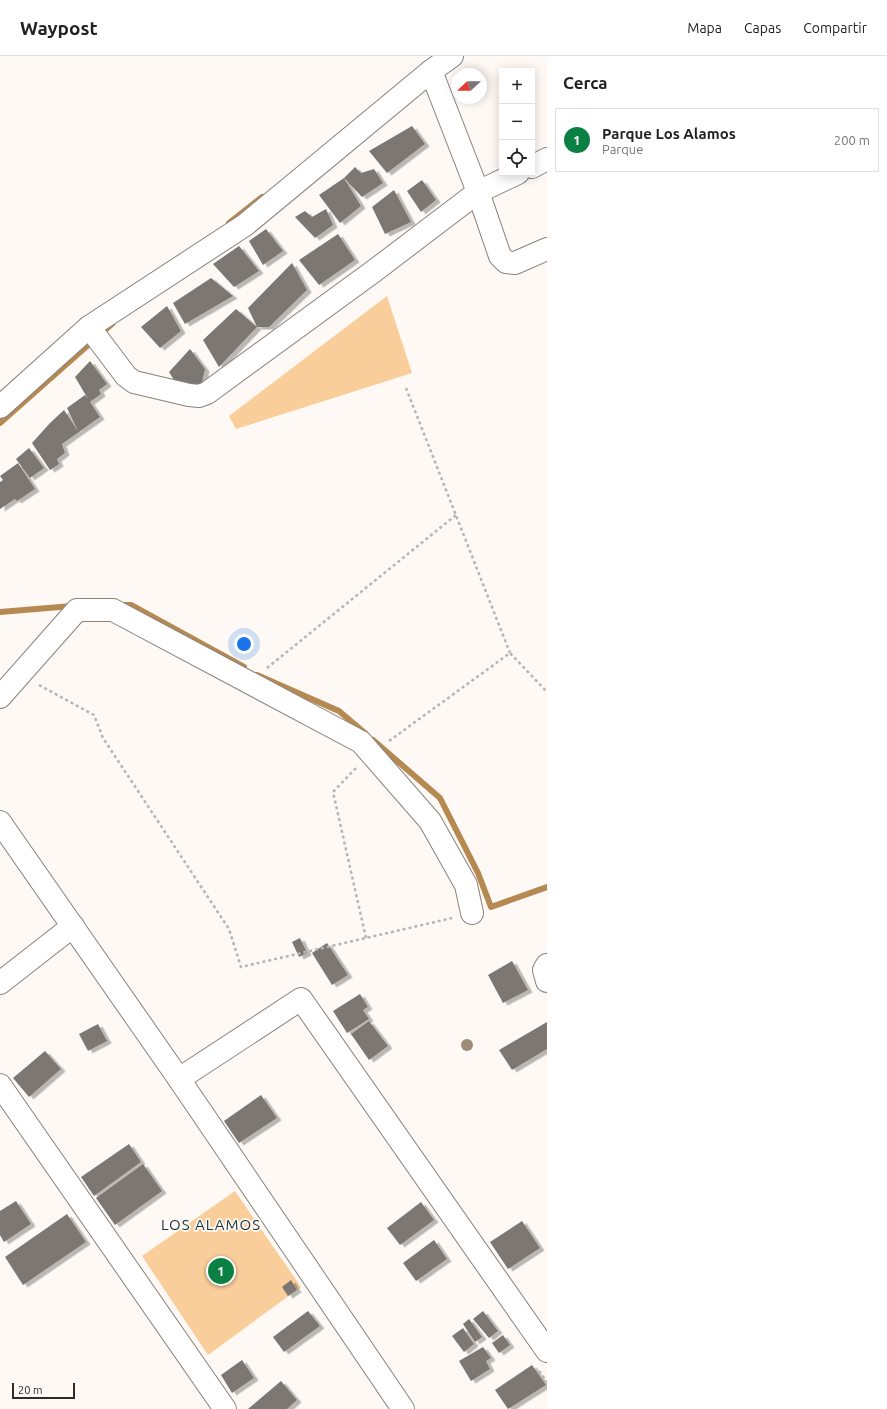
<!DOCTYPE html>
<html lang="es">
<meta charset="utf-8">
<style>
:root{--surface:#fff;--page:#f6f6f6;--text:#222;--muted:#767676;--line:#e0e0e0;--accent:#0b8043}
body{margin:0;font-family:Ubuntu,sans-serif;background:var(--page);color:var(--text)}
.controls{position:absolute;right:12px;top:12px;display:grid;overflow:hidden;border-radius:0px;box-shadow:0 2px 10px #0003}
.controls button{width:36px;height:36px;display:grid;place-items:center;padding:0;border:0;border-bottom:1px solid var(--line);background:var(--surface);color:var(--text);font:20px sans-serif}
.compass{position:absolute;left:451px;top:12px;width:36px;height:36px;border-radius:50%;background:var(--surface);box-shadow:0 2px 10px #0003;rotate:248deg}
.scale{position:absolute;left:12px;bottom:10px;width:63px;box-sizing:border-box;padding-left:4px;border:2px solid #2d2c2a;border-top:0;font-size:11px;line-height:14px;white-space:nowrap;color:#2d2c2a;-webkit-text-stroke:3px #fef9f4;paint-order:stroke}
.you{position:absolute;left:244px;top:588px;width:14px;height:14px;margin:-10px;border:3px solid #fff;border-radius:50%;background:#1a73e8;box-shadow:0 0 0 6px #1a73e833}
.badge{display:grid;place-items:center;width:26px;height:26px;border-radius:50%;background:var(--accent);color:#fff;font-size:13px;font-weight:700}
.pin{position:absolute;translate:-50% -50%;border:2px solid #fff;box-shadow:0 1px 4px #0006}
.list{margin:0;padding:0;list-style:none}
h2{display:flex;justify-content:space-between;align-items:center;height:52px;margin:0;padding:0 16px;font-size:17px}
h2 small{font-size:13px;font-weight:400;color:var(--muted)}
.list li{display:grid;grid-template-columns:26px 1fr auto;gap:12px;align-items:center;box-sizing:border-box;height:64px;margin:0 8px 8px;padding:0 8px;border:1px solid var(--line);border-radius:0px}
.list b{display:block;font-size:15px;white-space:nowrap}
.list p{margin:0;font-size:13px;white-space:nowrap;color:var(--muted)}
.list em{font-size:13px;font-style:normal;color:var(--muted)}
.icon{flex:none;width:22px;height:22px;fill:none;stroke:currentColor;stroke-width:2;stroke-linecap:round;stroke-linejoin:round}
.map{position:relative;flex:none;width:547px;height:1353px;overflow:hidden}
header{display:flex;align-items:center;gap:24px;box-sizing:border-box;height:56px;padding:0 20px;background:var(--surface);border-bottom:1px solid var(--line)}
header strong{font-size:19px}
nav{display:flex;gap:22px;margin-inline-start:auto;font-size:14px}
main{display:flex}
aside{flex:1;background:var(--surface)}
.map>svg:first-child{display:block}
</style>
<header>
<strong>Waypost</strong>
<nav><a>Mapa</a><a>Capas</a><a>Compartir</a></nav>
</header>
<main>
<div class="map">
<svg width="547" height="1353" viewBox="0 0 547 1353">
<defs>
<filter id="shadow"><feDropShadow dx="4.5" dy="2.5" stdDeviation="0" flood-color="#0004"/></filter>
</defs>
<rect width="100%" height="100%" fill="#fef9f4"/>
<g fill="#face9b">
<path d="M387 240 412 317 236 373 229 360Z"/>
<path d="M235 1135 301 1231 208 1299 142 1200Z"/>
</g>
<g fill="none" stroke-linecap="round" stroke-linejoin="round">
<g stroke="#b68952" stroke-width="6">
<path d="M229 167 262 141"/>
<path d="M0 367 113 267"/>
<path d="M119 549H131L244 611"/>
<path d="M0 556 72 550"/>
<path d="M257 619 339 655 366 678"/>
<path d="M373 684 440 742 478 817 491 851 547 831"/>
</g>
</g>
<g fill="#7b7773" filter="url(#shadow)">
<path d="M412 70 425 88 387 117 369 95Z"/>
<path d="M355 111 361 117 374 113 383 127 362 141 344 122 361 150 340 167 319 139 344 122Z"/>
<path d="M422 124 436 144 421 156 407 135Z"/>
<path d="M394 134 411 166 385 178 372 151Z"/>
<path d="M326 153 333 169 315 182 295 161 305 155 312 161Z"/>
<path d="M266 173 283 195 263 209 249 185Z"/>
<path d="M338 178 355 204 319 229 299 204Z"/>
<path d="M239 190 259 215 234 231 213 208Z"/>
<path d="M292 207 307 234 269 271H257L219 311 203 284 236 253 257 271 248 252Z"/>
<path d="M211 222 233 240 185 268 173 247Z"/>
<path d="M167 250 181 275 160 292 141 271Z"/>
<path d="M190 293 205 313 200 336 180 334 169 316Z"/>
<path d="M90 305 107 328 99 334 101 338 90 346 100 361 62 388 65 397 57 403 59 408 50 414 32 387 50 367 64 354 78 375 67 352 85 339 88 343 75 321Z"/>
<path d="M29 392 44 412 30 422 16 403Z"/>
<path d="M18 407 35 433 17 445 15 443 0 453V426L3 424 0 420Z"/>
<path d="M300 882 307 897 299 901 292 886Z"/>
<path d="M327 887 348 919 332 929 312 897Z"/>
<path d="M512 905 528 934 503 947 488 919Z"/>
<path d="M360 938 368 951 363 954 369 963 347 977 333 955Z"/>
<path d="M369 965 388 990 369 1004 351 978Z"/>
<path d="M547 966V993L512 1014 499 994Z"/>
<path d="M98 968 107 985 88 995 79 978Z"/>
<path d="M45 995 61 1013 29 1041 13 1022Z"/>
<path d="M261 1039 277 1062 239 1087 224 1065Z"/>
<path d="M129 1088 141 1106 94 1140 81 1121Z"/>
<path d="M143 1108 162 1135 115 1169 96 1142Z"/>
<path d="M16 1145 31 1168 4 1186 0 1179V1155Z"/>
<path d="M421 1146 434 1164 400 1189 387 1172Z"/>
<path d="M67 1158 86 1186 23 1229 5 1201Z"/>
<path d="M522 1165 540 1192 508 1213 490 1186Z"/>
<path d="M434 1184 447 1203 416 1225 403 1207Z"/>
<path d="M291 1224 297 1234 288 1240 282 1231Z"/>
<path d="M308 1255 320 1270 284 1296 273 1281Z"/>
<path d="M483 1255 498 1275 489 1282 473 1263Z"/>
<path d="M469 1263 482 1281 475 1286 463 1268Z"/>
<path d="M463 1272 474 1288 464 1296 452 1280Z"/>
<path d="M503 1279 510 1289 499 1297 492 1287Z"/>
<path d="M483 1291 491 1302 486 1305 490 1313 471 1325 459 1305Z"/>
<path d="M242 1304 254 1322 232 1337 221 1319Z"/>
<path d="M532 1309 546 1329 508 1353 495 1334Z"/>
<path d="M281 1325 297 1344 287 1353H248Z"/>
</g>
<g fill="none" stroke-linecap="round" stroke-linejoin="round">
<g stroke="#87837e" stroke-width="24">
<g id="street">
<path d="M431 15 478 136 500 200 506 206 515 207 547 193"/>
<path d="M532 111 547 103"/>
<path d="M89 271 126 320 134 326 189 339 199 340 207 337 374 215 478 136 518 117"/>
<path d="M0 351 89 271 245 169 431 15 452 0"/>
<path d="M0 641 77 554H113L361 686 430 765 466 829 472 857"/>
<path d="M0 766 179 1023 403 1353"/>
<path d="M547 909 544 914 547 925"/>
<path d="M0 927 73 870"/>
<path d="M179 1023 301 943 547 1295"/>
<path d="M0 1029 225 1353"/>
</g>
</g>
<g stroke="#b8b4b0" stroke-width="2.5" stroke-dasharray="3 3" stroke-linecap="butt">
<path d="M406 332 510 597"/>
<path d="M267 612 456 459"/>
<path d="M39 629 94 659 103 682 229 873 241 911 452 862"/>
<path d="M389 685 510 597 547 636"/>
<path d="M356 712 333 736 366 882"/>
<path d="M539 1315 547 1326"/>
</g>
<use href="#street" stroke="#fff" stroke-width="22"/>
</g>
<circle fill="#9d8c78" cx="467" cy="989" r="6"/>
<g text-anchor="middle" stroke-width="3.5" stroke-linejoin="round" paint-order="stroke">
<g font-size="15" letter-spacing="1" fill="#15323d" stroke="#fef9f4">
<text x="211" y="1174">LOS ALAMOS</text>
</g>
</g>
</svg>
<div class="controls">
<button>+</button>
<button>−</button>
<button><svg class="icon" aria-label="locate" viewBox="0 0 24 24"><circle cx="12" cy="12" r="6"/><path d="M12 2v4M12 18v4M2 12h4M18 12h4"/></svg></button>
</div>
<svg class="compass" viewBox="-18 -18 36 36"><path d="M0-13l5 13h-10z" fill="#e53935"/><path d="M0 13l5-13h-10z" fill="#767676"/></svg>
<div class="scale">20 m</div>
<div class="you"></div>
<div class="pin badge" style="left:221px;top:1215px">1</div>
</div>
<aside>
<h2>Cerca<small></small></h2>
<ul class="list">
<li><span class="badge">1</span><div><b>Parque Los Alamos</b><p>Parque</p></div><em>200 m</em></li>
</ul>
</aside>
</main>
